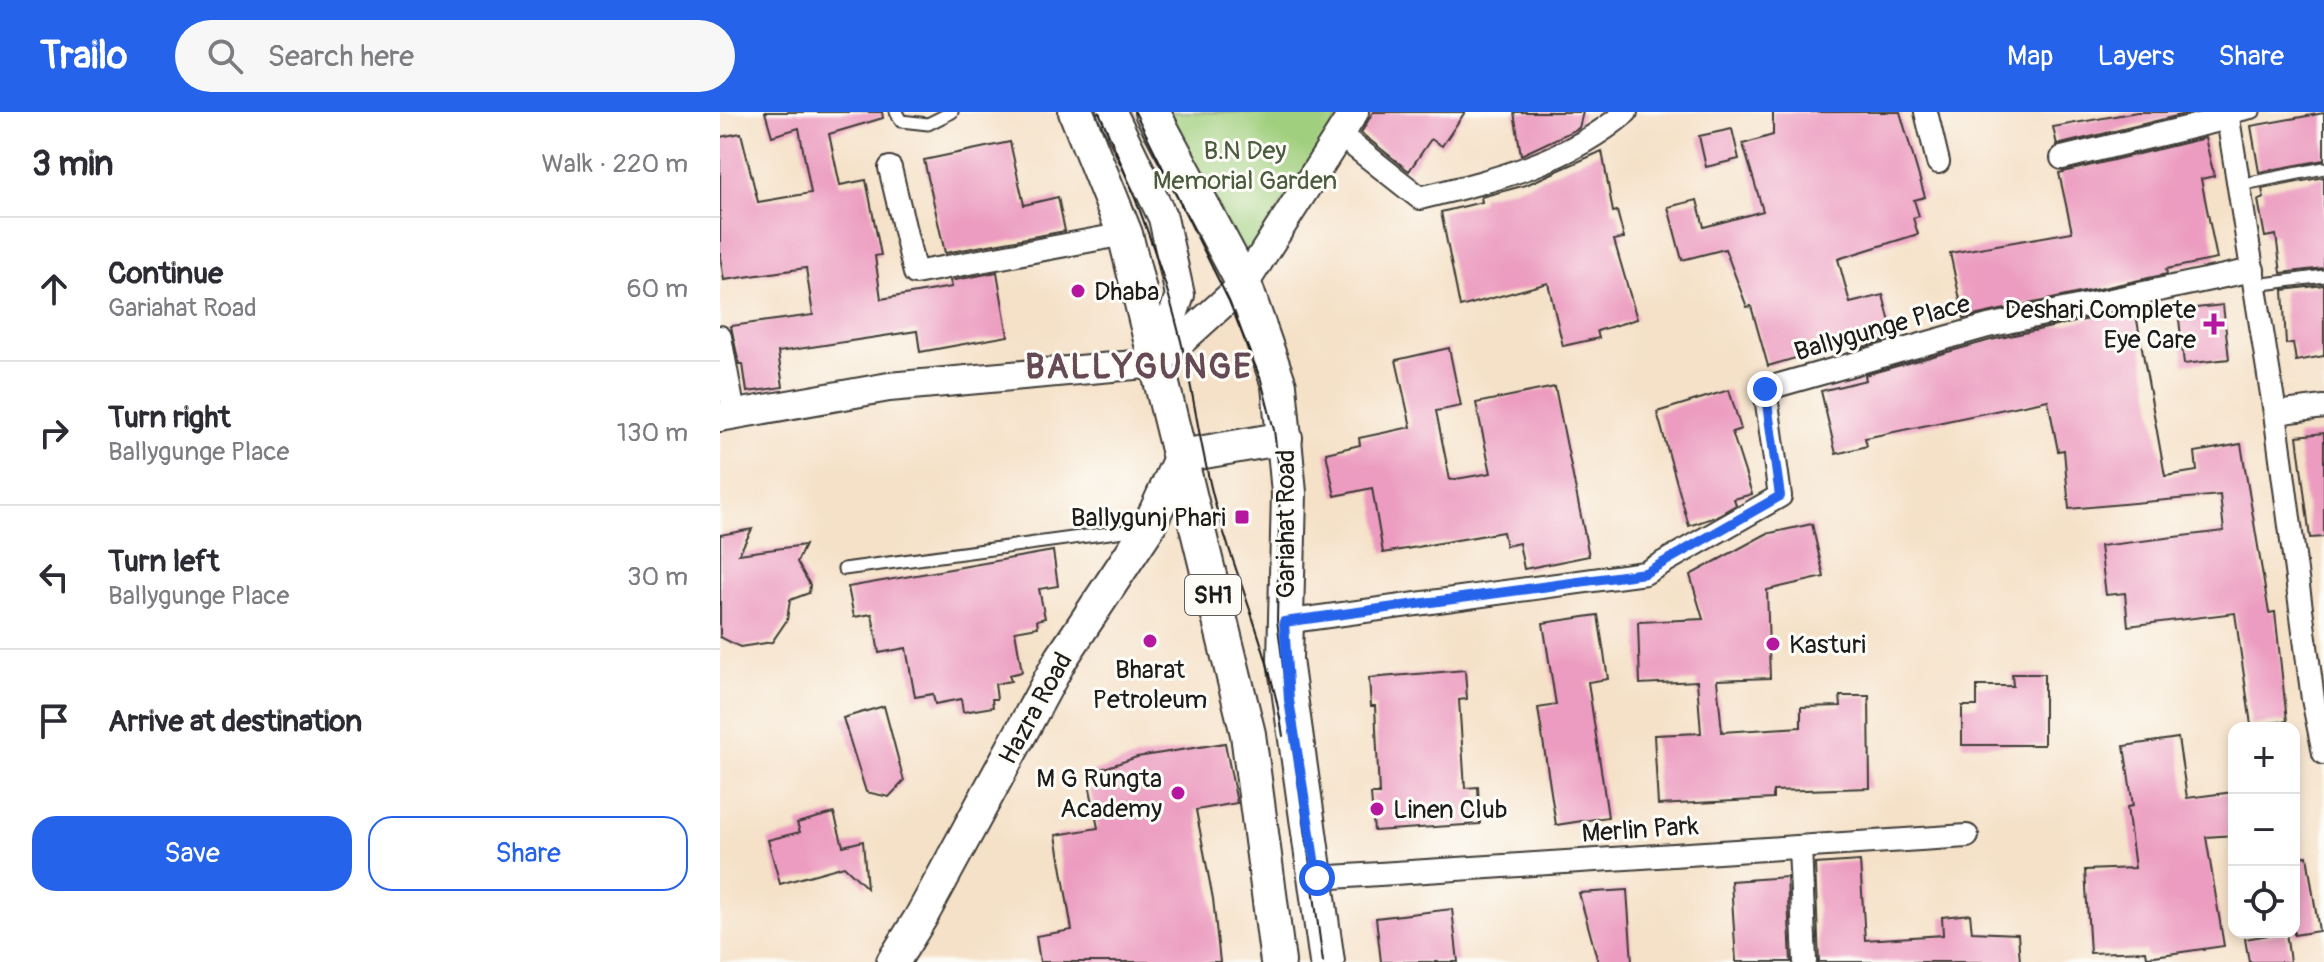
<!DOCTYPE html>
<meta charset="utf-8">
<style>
:root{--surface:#fff;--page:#f7f7f7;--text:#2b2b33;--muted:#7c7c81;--line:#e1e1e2;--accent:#2563eb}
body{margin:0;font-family:Pangolin,sans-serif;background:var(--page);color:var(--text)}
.controls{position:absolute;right:24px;bottom:24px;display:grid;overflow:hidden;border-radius:16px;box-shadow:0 4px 12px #0003}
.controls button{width:72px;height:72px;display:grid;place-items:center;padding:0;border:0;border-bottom:2px solid var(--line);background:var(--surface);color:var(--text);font:40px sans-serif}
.stop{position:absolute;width:24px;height:24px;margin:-18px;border:6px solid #2563eb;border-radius:50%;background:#fff}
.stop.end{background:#2563eb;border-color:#fff;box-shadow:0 2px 8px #0008}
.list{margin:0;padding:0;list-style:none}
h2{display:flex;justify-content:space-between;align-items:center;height:104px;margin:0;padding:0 32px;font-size:34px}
h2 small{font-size:26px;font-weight:400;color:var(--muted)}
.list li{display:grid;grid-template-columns:52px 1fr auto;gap:24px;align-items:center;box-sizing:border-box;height:144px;padding:0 32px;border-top:2px solid var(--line)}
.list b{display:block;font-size:30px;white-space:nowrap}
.list p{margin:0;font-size:26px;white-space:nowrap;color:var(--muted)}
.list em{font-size:26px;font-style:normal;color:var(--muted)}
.actions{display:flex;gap:16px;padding:24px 32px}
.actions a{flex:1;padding:18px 0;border:2px solid var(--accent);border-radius:24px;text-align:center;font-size:28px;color:var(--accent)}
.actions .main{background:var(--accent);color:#fff}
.icon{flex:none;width:44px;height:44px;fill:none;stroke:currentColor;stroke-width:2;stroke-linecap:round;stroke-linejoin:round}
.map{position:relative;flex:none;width:1604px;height:850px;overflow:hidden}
header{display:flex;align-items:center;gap:48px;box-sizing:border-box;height:112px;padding:0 40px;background:var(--accent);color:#fff}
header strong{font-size:38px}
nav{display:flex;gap:44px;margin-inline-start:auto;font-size:28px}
.search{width:560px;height:72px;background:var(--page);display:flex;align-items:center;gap:20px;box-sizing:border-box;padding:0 28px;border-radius:44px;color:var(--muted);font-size:30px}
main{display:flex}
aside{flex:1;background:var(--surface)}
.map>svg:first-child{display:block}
</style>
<header>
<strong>Trailo</strong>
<div class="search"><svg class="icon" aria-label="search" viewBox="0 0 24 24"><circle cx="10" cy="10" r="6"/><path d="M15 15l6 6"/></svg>Search here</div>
<nav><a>Map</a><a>Layers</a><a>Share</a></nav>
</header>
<main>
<aside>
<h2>3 min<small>Walk · 220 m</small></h2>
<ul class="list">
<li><svg class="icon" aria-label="ahead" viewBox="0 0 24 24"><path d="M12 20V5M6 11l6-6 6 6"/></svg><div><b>Continue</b><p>Gariahat Road</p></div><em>60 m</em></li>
<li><svg class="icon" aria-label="right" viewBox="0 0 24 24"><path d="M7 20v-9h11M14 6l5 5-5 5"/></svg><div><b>Turn right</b><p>Ballygunge Place</p></div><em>130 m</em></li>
<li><svg class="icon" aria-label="left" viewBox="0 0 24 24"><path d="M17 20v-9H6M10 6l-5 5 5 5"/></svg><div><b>Turn left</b><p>Ballygunge Place</p></div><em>30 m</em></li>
<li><svg class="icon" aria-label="arrive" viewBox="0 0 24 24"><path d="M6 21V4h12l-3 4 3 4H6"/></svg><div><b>Arrive at destination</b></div></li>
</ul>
<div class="actions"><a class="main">Save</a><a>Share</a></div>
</aside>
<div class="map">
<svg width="1604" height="850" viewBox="0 0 1604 850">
<rect width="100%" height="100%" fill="#fdfcf7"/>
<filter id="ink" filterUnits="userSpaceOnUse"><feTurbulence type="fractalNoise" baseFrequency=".0125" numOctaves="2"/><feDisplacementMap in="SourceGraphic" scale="16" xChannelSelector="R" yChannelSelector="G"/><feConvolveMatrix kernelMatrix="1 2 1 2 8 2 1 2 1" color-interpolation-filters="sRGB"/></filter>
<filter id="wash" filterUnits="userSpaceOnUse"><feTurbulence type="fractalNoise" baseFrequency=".006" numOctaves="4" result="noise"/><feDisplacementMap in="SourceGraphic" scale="32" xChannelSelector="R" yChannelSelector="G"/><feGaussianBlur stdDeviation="1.8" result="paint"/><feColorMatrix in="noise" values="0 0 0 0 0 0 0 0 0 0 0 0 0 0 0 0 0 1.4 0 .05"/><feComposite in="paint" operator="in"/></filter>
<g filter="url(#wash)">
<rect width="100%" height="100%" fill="#f5e1c8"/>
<path fill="#a0cf7e" stroke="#5e764d" stroke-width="2" d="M440 0H623L520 156Z"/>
<g id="blocks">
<g fill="#ec9cc0">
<path d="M45 0H162L163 6 109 22 120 73 146 68 161 143 155 144 161 187 232 175 230 169 277 160 288 224 200 240 197 219 58 240 63 275 27 280 23 252H19L11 214 93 203 86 156 4 168 0 143V25L21 21 38 90 91 81 79 16 52 24Z"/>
<path d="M653 0H745L722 34 711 27 689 59 641 21Z"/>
<path d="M794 0H863L859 16 801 43Z"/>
<path d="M1053 0H1180L1205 85 1194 88 1199 104 1193 106 1198 122 1118 147 1130 191 1163 183 1174 226 1139 236 1137 228 1048 254 1031 194 1027 195 1005 137 962 148 948 95 977 88 984 115 1043 99 1023 32 1053 23Z"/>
<path d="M1417 0H1473L1337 33 1333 15Z"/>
<path d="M1604 1V48L1539 60 1531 14Z"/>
<path d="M1012 17 1019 47 986 55 979 24Z"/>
<path d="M1485 26 1494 64 1481 67 1497 147 1446 157 1447 162 1244 206 1230 141 1352 120 1339 61Z"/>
<path d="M290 30 304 93 338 85 345 119 225 141 204 48Z"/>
<path d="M882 39 893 100 897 99 904 126 894 128 917 207 877 219 879 226 843 234 828 171 740 195 721 100 762 90 761 85 806 73Z"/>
<path d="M1604 65V156L1561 161 1556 123 1545 125 1538 88 1544 86 1542 77Z"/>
<path d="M1604 173V244L1576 249 1573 231 1566 232 1563 178Z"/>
<path d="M1503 193 1509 247 1464 252 1458 198Z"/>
<path d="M1415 197 1445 364 1477 359 1475 340 1521 332 1549 501 1555 500 1567 609 1531 613 1515 501 1408 514 1405 481 1386 483 1380 434 1504 419 1500 383 1349 397 1344 338 1338 339 1328 288 1145 326 1147 334 1116 342 1101 279 1146 268 1145 263 1271 228Z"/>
<path d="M729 236 741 294 716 299 730 368 771 361 756 291 835 275 869 444 804 457 799 431 786 434 783 420 663 441 652 376 615 384 606 341 640 333 639 326 691 315 676 248Z"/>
<path d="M1009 278 1021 317 1012 320 1032 382 1014 387 1016 393 995 405 969 414 937 300Z"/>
<path d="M1604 321V425L1590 426 1577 324Z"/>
<path d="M1092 412 1104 465 1047 478 1050 566 997 568 1002 620 1081 615V595L1121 594 1120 584H1149L1150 676 1053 679V687L938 693 934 623 981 621 977 569 920 572 918 510 983 507 970 463 1046 422Z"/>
<path d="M32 417 19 442 85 433 77 450 90 473 89 481 70 488 67 508 52 530 20 535 0 525V423Z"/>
<path d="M333 439 338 474 319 477 325 506 317 508 318 515 295 519 302 560 289 563 291 569 275 572 277 587H272L273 595 243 600 241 587 215 592 213 582 195 585 186 536 159 541 152 502 134 505 128 475Z"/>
<path d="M878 503 888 567 868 570 888 705 836 713 818 596 836 593 823 511Z"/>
<path d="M745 558 747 587 739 588 745 676 758 675 760 712 654 719 651 682H659L655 594H651L649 566Z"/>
<path d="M1292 562H1324V633H1242V594H1257V574H1293Z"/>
<path d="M164 594 184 669 169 685 146 680 123 606Z"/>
<path d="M1458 626 1467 686 1514 680V723L1486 725 1504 834 1427 845 1426 839 1370 841 1365 758 1415 756 1407 695 1413 694 1404 634Z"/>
<path d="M505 631 517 691 476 698 493 787 500 850H320L316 824 352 818 336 723 378 716 367 662 417 645Z"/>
<path d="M114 701 123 734 143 729 147 776 124 754 60 772 48 728 80 720 77 711Z"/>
<path d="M1587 744 1599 819 1574 823V745Z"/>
<path d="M1140 749 1145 828 1223 823 1222 805 1250 802 1252 820 1298 822 1300 850H1099L1095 752Z"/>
<path d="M1067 765 1071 850H1016L1011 769Z"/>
<path d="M907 778 912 850H878L859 781Z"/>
<path d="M732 797 738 850H661L656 806Z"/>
<path d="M1566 820 1570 850H1529L1525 827Z"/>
</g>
</g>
</g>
<g filter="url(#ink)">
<use href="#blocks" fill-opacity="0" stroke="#3d3a36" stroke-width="2"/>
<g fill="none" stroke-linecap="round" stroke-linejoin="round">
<g stroke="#3d3a36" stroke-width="15">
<g id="service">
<path d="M176 0 181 9 208 12 232 0"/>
<path d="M1508 6 1534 0"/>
<path d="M1519 73 1604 56"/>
<path d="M1536 173 1604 164"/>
<path d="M124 457 419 417"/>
</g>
</g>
<g stroke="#3d3a36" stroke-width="26">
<g id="minor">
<path d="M1206 0 1218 50"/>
<path d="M1507 0 1555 301 1593 587 1604 641"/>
<path d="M619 22 700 86C774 68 847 51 906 0"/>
<path d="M1342 46 1508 6"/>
<path d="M170 56 195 161 405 122"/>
<path d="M0 225 14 302"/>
<path d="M1555 301 1604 295"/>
<path d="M564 510 925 461 1060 384 1045 277 1268 214 1533 158"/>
<path d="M1080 735 1085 850"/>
<path d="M597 766 1247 724"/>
</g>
</g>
<g stroke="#3d3a36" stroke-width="32">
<g id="tertiary">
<path d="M392 0 443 106 460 183 438 247"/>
<path d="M0 305 169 275 437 251 524 172 634 0"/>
</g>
</g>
<g stroke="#3d3a36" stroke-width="36">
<path id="secondary" d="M173 850 201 805 341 547 428 416 461 344 566 326"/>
</g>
<g stroke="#3d3a36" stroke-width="38">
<g id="primary">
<path d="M356 0 405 122 528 622 558 850"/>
<path d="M432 0 524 172 559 273 569 381 565 548 607 850"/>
</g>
</g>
<use href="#service" stroke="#fff" stroke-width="11"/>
<use href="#minor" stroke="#fff" stroke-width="22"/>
<use href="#tertiary" stroke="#fff" stroke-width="28"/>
<use href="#secondary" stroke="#fff" stroke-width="32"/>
<use href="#primary" stroke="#fff" stroke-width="34"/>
<g stroke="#1c1c1c" stroke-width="2">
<path d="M379 0C412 74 442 150 461 229 475 286 481 345 498 402 520 475 552 547 563 624"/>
<path d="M415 0 509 189 541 268 554 318 560 367 557 508 603 850"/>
</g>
</g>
</g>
<g fill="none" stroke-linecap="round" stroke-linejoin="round" filter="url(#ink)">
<path stroke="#2563eb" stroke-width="10" d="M597 766 569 588 564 510 925 461 1060 384 1045 277"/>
</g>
<g fill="#b5179e" stroke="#fdfcf7" stroke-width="3">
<circle cx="358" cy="179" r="8"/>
<path d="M1490 200h8v8h8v8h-8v8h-8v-8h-8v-8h8z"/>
<rect x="514" y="397" width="16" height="16" rx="4"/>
<circle cx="430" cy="529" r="8"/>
<circle cx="1053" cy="532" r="8"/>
<circle cx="458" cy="681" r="8"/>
<circle cx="657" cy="697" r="8"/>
</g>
<g text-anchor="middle" stroke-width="6" stroke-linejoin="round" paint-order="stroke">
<rect fill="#fdfcf7" stroke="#605f5e" stroke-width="2" x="465" y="463" width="56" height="40" rx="6"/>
<g font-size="24" font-weight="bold" fill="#1c1c1c">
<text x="493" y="491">SH1</text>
</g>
<g font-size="26" fill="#4a5b3e" stroke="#fdfcf7">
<text x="525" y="47">B.N Dey<tspan x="525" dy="30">Memorial Garden</tspan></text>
</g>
<g font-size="26" fill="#1c1c1c" stroke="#fdfcf7" text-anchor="start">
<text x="374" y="188">Dhaba</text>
<text x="1476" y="206" text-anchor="end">Deshari Complete<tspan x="1476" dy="30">Eye Care</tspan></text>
<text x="506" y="414" text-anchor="end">Ballygunj Phari</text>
<text x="1069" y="541">Kasturi</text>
<text x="430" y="566" text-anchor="middle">Bharat<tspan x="430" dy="30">Petroleum</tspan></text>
<text x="442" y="675" text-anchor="end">M G Rungta<tspan x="442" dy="30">Academy</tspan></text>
<text x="673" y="706">Linen Club</text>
</g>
<g font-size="26" fill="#1c1c1c" stroke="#fdfcf7">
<text transform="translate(1162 215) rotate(-16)" y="9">Ballygunge Place</text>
<text transform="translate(565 412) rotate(-90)" y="9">Gariahat Road</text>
<text transform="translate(315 596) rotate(-61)" y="9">Hazra Road</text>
<text transform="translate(920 717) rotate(-4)" y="9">Merlin Park</text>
</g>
<g font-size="34" font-weight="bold" letter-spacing="2" fill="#654955" stroke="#fdfcf7">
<text x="419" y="266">BALLYGUNGE</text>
</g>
</g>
</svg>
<div class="controls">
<button>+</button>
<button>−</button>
<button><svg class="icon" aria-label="locate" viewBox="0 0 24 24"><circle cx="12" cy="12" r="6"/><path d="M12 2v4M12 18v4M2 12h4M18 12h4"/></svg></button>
</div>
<div class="stop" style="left:597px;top:766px"></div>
<div class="stop end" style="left:1045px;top:277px"></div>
</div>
</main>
